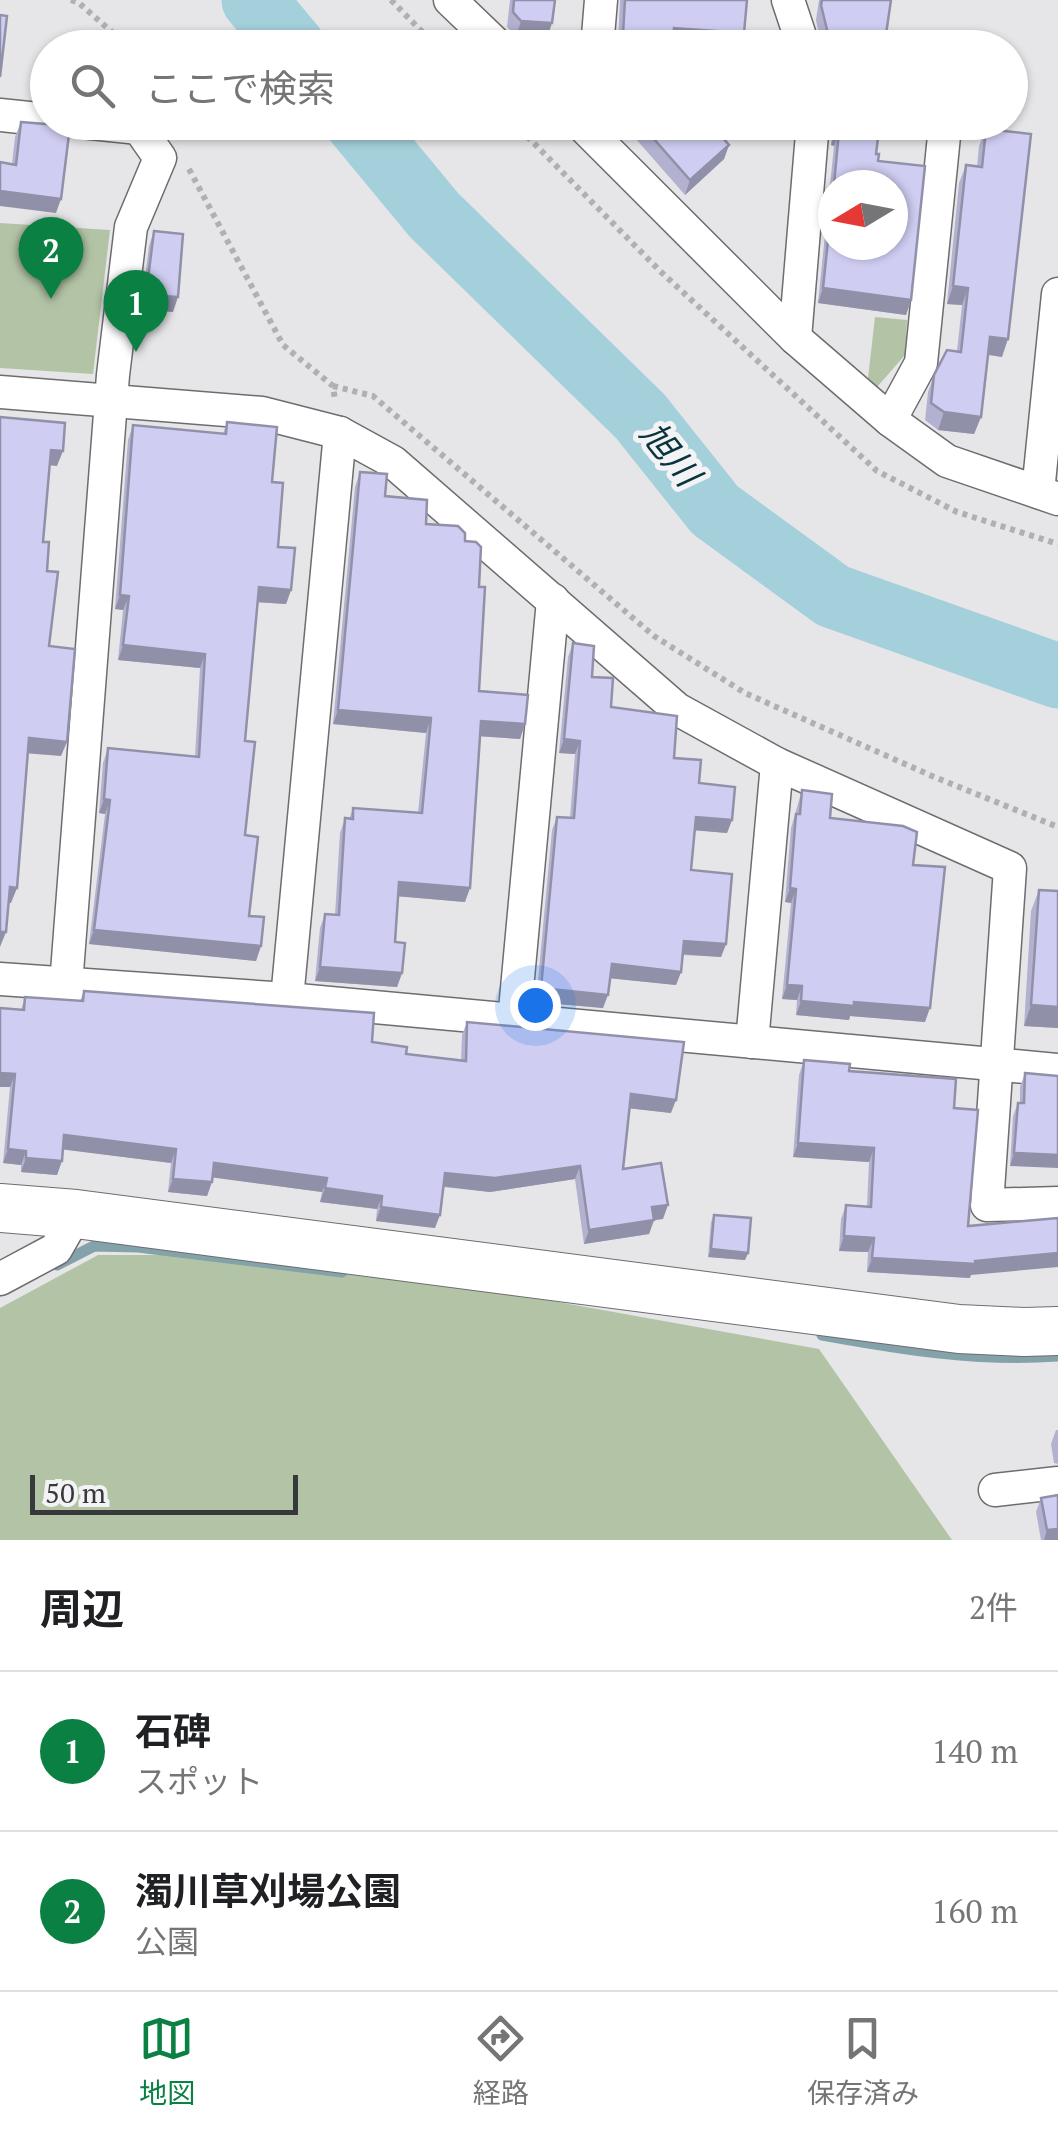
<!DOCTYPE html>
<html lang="ja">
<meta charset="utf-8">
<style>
:root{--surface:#fff;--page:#f6f6f6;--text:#202124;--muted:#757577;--line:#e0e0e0;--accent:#0b8043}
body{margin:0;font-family:"PT Serif","Noto Sans JP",serif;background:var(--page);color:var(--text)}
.compass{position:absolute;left:818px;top:170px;width:90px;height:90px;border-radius:50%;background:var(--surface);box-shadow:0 2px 8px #0004;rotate:260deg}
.scale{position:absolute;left:30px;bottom:25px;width:268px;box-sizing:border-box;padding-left:10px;border:5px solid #373839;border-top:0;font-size:28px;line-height:35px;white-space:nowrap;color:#373839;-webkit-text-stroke:8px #f3f3f6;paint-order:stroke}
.you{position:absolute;left:535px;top:1005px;width:35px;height:35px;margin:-25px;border:8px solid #fff;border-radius:50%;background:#1a73e8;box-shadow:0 0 0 15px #1a73e833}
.badge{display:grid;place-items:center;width:65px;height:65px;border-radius:50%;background:var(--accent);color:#fff;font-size:32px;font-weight:700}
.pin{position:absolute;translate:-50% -82px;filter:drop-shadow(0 2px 5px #0008)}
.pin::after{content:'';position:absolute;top:52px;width:35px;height:30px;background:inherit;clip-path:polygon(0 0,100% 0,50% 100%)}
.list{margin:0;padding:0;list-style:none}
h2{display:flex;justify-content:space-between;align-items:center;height:130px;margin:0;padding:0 40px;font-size:42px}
h2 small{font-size:32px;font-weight:400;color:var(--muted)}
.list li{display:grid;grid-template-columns:65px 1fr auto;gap:30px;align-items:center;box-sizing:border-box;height:160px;padding:0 40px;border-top:2px solid var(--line)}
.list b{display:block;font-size:38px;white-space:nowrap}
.list p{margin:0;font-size:32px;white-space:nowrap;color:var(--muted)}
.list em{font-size:32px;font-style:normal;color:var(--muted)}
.icon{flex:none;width:55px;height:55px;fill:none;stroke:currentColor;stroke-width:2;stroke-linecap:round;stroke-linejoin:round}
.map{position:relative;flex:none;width:1058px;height:1540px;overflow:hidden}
.search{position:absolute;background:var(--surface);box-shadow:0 2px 8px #0004;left:30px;right:30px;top:30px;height:110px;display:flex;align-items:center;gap:25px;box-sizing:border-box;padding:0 35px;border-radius:55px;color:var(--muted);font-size:38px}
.sheet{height:450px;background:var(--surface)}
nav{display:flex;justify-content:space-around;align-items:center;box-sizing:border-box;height:140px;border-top:2px solid var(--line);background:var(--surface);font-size:28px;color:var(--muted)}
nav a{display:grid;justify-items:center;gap:5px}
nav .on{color:var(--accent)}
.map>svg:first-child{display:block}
</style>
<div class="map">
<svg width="1058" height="1540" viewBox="0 0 1058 1540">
<rect width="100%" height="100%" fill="#e6e6e9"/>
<g fill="#b3c4a6">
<path d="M0 223 110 230 93 374 0 368Z"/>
<path d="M875 317 907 320 905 355 877 387 868 378Z"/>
<path d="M98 1255H297L819 1349 952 1540H0V1308Z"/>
</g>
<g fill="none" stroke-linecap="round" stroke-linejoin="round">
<g stroke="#83a2aa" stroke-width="11">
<path d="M57 1265 94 1246 138 1247 342 1272"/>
<path d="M822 1335C900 1349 978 1362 1058 1356"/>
</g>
<g stroke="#a4d0db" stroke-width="65">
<path d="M254 0 294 48"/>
<path d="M357 122 434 215 640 416 715 510 833 596 1058 676"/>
</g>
<g stroke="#6d6d70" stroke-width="35">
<g id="street">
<path d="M450 0 500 48"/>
<path d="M788 0 804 48"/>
<path d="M597 48 601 0"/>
<path d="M0 115 48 120"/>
<path d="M579 122 795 338 890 420 947 461 1058 499"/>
<path d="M795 338 813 122"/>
<path d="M0 392 262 413 340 433 393 462 677 709 777 764 1010 868 987 1205 1058 1203"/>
<path d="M890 420 921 363 944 136"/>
<path d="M1038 492 1058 294"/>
<path d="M0 979 287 999 1058 1070"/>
<path d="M66 985 113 375 131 227 160 158 139 128 81 122"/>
<path d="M287 999 340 433"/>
<path d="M514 1021 553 600"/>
<path d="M752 1042 777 764"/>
<path d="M0 1279 56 1249 76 1214"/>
<path d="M995 1490 1058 1483"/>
</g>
</g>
<g stroke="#6d6d70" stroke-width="50">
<path id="secondary" d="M0 1208 76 1214 959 1329 1024 1332 1058 1331"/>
</g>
<g stroke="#afb0b2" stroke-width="6" stroke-dasharray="5 5" stroke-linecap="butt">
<path d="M71 0 79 3 130 48"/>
<path d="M391 0 438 48"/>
<path d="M513 122 660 271 877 471 957 512 1058 544"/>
<path d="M189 169 283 345 333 386 335 400"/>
<path d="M333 386 373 396 654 636 745 693 932 776 1058 827"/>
</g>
<use href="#street" stroke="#fff" stroke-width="32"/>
<use href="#secondary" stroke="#fff" stroke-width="48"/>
</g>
<g fill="#b2b1d0" fill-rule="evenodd">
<path d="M510 0H555L547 39 516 36 507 27Z"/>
<path d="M620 0H747L739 48 673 44 618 43Z"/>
<path d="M819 0H891L822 48 816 20Z"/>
<path d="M21 122 56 213 12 164 15 137Z"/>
<path d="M621 122H709L729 145 724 159 685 195Z"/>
<path d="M880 122 876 154H879L878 161 925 166 911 300 906 315 818 303 834 146 831 145 833 123ZM833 185H893V245H833Z"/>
<path d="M986 129 1002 357 988 355 981 417 974 434 938 430 925 420 928 392 934 375 957 351 962 305 947 304 959 183 966 165 977 167 979 146Z"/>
<path d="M154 231 173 312 141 309 149 246Z"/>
<path d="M227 422 272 482 278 547 291 590 286 604 258 602 245 741V835L249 916 261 946 256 961 89 944 105 814 99 813 103 763 108 748 195 757 200 668 118 660 123 610 115 609 128 440 133 425 223 434Z"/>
<path d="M360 472 385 496 426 524 465 541 479 587V691L525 724 520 739 480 736 465 902 398 896 395 942 402 973 397 987 315 981 320 928 325 914 335 915 340 833 345 818 349 819 353 808 418 813 426 733 333 724 355 487Z"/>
<path d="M573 643 611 707 674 758 732 820 727 833 695 830 691 870 726 944 721 957 683 955 681 972 676 985 610 978 603 1008 536 1002 552 830 557 817 570 818 575 754 559 753 568 657Z"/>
<path d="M802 790 830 818 913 865 925 1022 850 1016 849 1020 796 1015 797 1000 782 999 791 903 785 902 791 828Z"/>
<path d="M1039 890 1058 891V1028L1024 1026 1031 911Z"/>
<path d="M84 991 372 1042 406 1054 461 1060 462 1035 467 1022 671 1113 629 1108 623 1169 663 1219 654 1220 649 1234 584 1244 575 1179 490 1192 443 1187 435 1228 376 1221 377 1209 320 1202 322 1192 213 1177 207 1196 168 1192 171 1163 63 1149 57 1175 21 1172V1165L3 1163 10 1087H0V1008L21 1010 25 997 80 1001Z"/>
<path d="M804 1060 849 1071 954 1108 968 1226 970 1278 867 1272 868 1252 839 1251 841 1219 846 1205 867 1206 869 1162 793 1157 799 1075Z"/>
<path d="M1025 1073 1058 1076 1010 1166 1013 1116 1018 1103H1020V1087Z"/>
<path d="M714 1215 748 1253 745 1260 708 1257 711 1222Z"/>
<path d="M1056 1430H1058V1464L1054 1463 1051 1444Z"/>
<path d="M1041 1498 1058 1540H1041L1036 1512Z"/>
</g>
<g fill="#9190a9">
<path d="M521 21 552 23 547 39 516 36Z"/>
<path d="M674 28 744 33 739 48 669 43Z"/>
<path d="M836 131H839L834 146 831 145Z"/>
<path d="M729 145 724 159 685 195 690 180Z"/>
<path d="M0 191 61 199 56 213 0 206Z"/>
<path d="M953 286 968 288 962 305 947 304Z"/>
<path d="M823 288 911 300 906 315 818 303Z"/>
<path d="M146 295 178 297 173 312 141 309Z"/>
<path d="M990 337 1008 339 1002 357 984 354Z"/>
<path d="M944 412 981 417 974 434 938 430Z"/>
<path d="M51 450 63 451 57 466 46 465Z"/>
<path d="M259 587 291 590 286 604 254 602Z"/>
<path d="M120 595 129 596 123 610 115 609Z"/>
<path d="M123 645 205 654 200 668 118 660Z"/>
<path d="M338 710 431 718 426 733 333 724Z"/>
<path d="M481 721 525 724 520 739 476 736Z"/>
<path d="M29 738 67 742 61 756 23 753Z"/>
<path d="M564 739 580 741 575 754 559 753Z"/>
<path d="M104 799 110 800 105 814 99 813Z"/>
<path d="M696 817 732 820 727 833 691 830Z"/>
<path d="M399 882 470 888 465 902 394 896Z"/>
<path d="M10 887 17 888 11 903 4 902Z"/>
<path d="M790 888 796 889 791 903 785 902Z"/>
<path d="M94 930 261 946 256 961 89 944Z"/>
<path d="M0 932H6L0 947Z"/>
<path d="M684 941 726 944 721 957 680 954Z"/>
<path d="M612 964 681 972 676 985 607 978Z"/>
<path d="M320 967 402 973 397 987 315 981Z"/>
<path d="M787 985 802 986 797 1000 782 999Z"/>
<path d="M541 988 608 995 603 1008 536 1002Z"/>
<path d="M801 1001 854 1002 930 1008 925 1022 850 1016 849 1020 796 1015Z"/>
<path d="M1031 1005 1058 1007V1028L1024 1026Z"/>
<path d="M0 1073 15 1074 10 1087H0Z"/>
<path d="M631 1094 676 1100 671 1113 626 1108Z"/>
<path d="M64 1135 176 1149 171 1163 59 1149Z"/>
<path d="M798 1143 874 1148 869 1162 793 1157Z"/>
<path d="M8 1149 26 1151 21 1165 3 1163Z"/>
<path d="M1014 1153 1058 1155V1168L1010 1166Z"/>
<path d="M26 1158 62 1161 57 1175 21 1172Z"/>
<path d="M214 1163 327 1178 322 1192 209 1177Z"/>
<path d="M580 1166 575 1179 490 1192 440 1186 445 1173Z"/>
<path d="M173 1179 212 1182 207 1196 168 1192Z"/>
<path d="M325 1188 382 1196 377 1209 320 1202Z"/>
<path d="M668 1205 663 1219 647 1221 652 1207Z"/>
<path d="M381 1207 440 1215 435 1228 376 1221Z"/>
<path d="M654 1220 649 1234 584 1244 589 1230Z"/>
<path d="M844 1236 874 1238 868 1252 839 1251Z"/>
<path d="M711 1249 748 1253 745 1260 708 1257Z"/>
<path d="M1058 1253V1267L971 1275 970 1278 867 1272 872 1258 975 1261Z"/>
<path d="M1058 1529V1540H1044L1047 1530Z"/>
</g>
<g fill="#cfcef2" stroke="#9190a9" stroke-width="2.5">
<path d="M514 0H555L552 23 521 21 513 12Z"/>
<path d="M625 0H747L744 33 674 28 673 48H615L623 34Z"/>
<path d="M822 0H891L884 48H823L829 38 821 5Z"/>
<path d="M0 15 7 16 0 77Z"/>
<path d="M21 122 70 126 61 199 0 191V162L16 165Z"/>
<path d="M639 122H709L729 145 690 180Z"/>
<path d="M837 122H880L876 154H879L878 161 925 166 911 300 823 288 833 193V245H893V185H834L839 131H836Z"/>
<path d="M986 129 1031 134 1008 339 990 337 981 417 944 412 931 403 934 375 947 350 961 352 968 288 953 286 966 165 982 167Z"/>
<path d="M154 231 183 234 178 297 146 295Z"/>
<path d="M0 417 65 423 63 451 51 450 43 542H49L47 571 58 572 49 646 75 649 67 742 29 738 17 888 10 887 6 932H0Z"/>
<path d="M227 422 277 427 272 482 283 483 278 547 295 548 291 590 259 587 245 741 255 742 245 835 258 837 249 916 264 917 261 946 94 930 110 800 104 799 108 748 199 757 205 654 123 645 129 596 120 595 133 425 226 434Z"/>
<path d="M360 472 387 474 385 496 427 500 426 524 458 526 465 533V541L476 542 481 547 479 587H485L479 691 528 695 525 724 481 721 470 888 399 882 395 942 405 943 402 973 320 967 325 914 339 915 345 818 353 819V808L422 813 431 718 338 710Z"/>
<path d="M573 643 594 646 592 677 613 678 611 707 677 716 674 758 701 760 699 783 735 787 732 820 696 817 691 870 732 874 726 944 684 941 681 972 612 964 608 995 541 988 557 817 574 818 580 741 564 739Z"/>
<path d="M802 790 832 794 830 818 903 826 917 832 913 865 945 867 930 1008 854 1002V1006L801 1001 802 986 787 985 796 889 790 888 796 814H800Z"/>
<path d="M1039 890 1058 891V1007L1031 1005Z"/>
<path d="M84 991 374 1013 372 1042 407 1047 406 1054 466 1061 467 1022 684 1042 676 1100 631 1094 623 1169 661 1163 668 1205 652 1207 654 1220 589 1230 580 1166 495 1178 445 1173 440 1215 381 1207 382 1196 325 1188 327 1178 214 1163 212 1182 173 1179 176 1149 64 1135 62 1161 26 1158V1151L8 1149 15 1074 0 1073V1008L24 1010 25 997 83 1001Z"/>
<path d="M804 1060 850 1064 849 1071 956 1079 954 1108 978 1110 968 1226 1058 1218V1253L975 1261 976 1264 872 1258 874 1238 844 1236 846 1205 871 1207 874 1148 798 1143Z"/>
<path d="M1025 1073 1058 1076V1155L1014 1153 1018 1103H1024Z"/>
<path d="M714 1215 751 1218 748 1253 711 1249Z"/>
<path d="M1058 1495V1529L1047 1530 1041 1498Z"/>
</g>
<g text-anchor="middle" stroke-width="10" stroke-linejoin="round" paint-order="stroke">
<g font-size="35" font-style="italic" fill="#09343d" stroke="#f3f3f6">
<text transform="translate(670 454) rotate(51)" y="12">旭川</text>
</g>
</g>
</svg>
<svg class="compass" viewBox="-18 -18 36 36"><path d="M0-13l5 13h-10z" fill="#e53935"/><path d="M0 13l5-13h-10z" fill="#757577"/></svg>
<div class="scale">50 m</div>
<div class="you"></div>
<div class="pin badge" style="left:136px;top:352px">1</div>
<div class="pin badge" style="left:51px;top:299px">2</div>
<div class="search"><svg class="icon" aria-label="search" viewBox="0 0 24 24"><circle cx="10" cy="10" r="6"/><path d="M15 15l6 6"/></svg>ここで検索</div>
</div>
<section class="sheet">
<h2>周辺<small>2件</small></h2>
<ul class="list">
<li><span class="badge">1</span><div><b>石碑</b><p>スポット</p></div><em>140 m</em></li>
<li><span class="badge">2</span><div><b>濁川草刈場公園</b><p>公園</p></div><em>160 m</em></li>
</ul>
</section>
<nav>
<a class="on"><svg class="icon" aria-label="map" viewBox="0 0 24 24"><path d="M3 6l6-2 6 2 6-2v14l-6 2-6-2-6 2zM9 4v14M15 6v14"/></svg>地図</a>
<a><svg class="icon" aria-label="directions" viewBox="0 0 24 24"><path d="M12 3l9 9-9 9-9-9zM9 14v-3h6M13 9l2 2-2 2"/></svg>経路</a>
<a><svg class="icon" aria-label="saved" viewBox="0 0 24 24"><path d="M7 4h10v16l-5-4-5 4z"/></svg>保存済み</a>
</nav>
